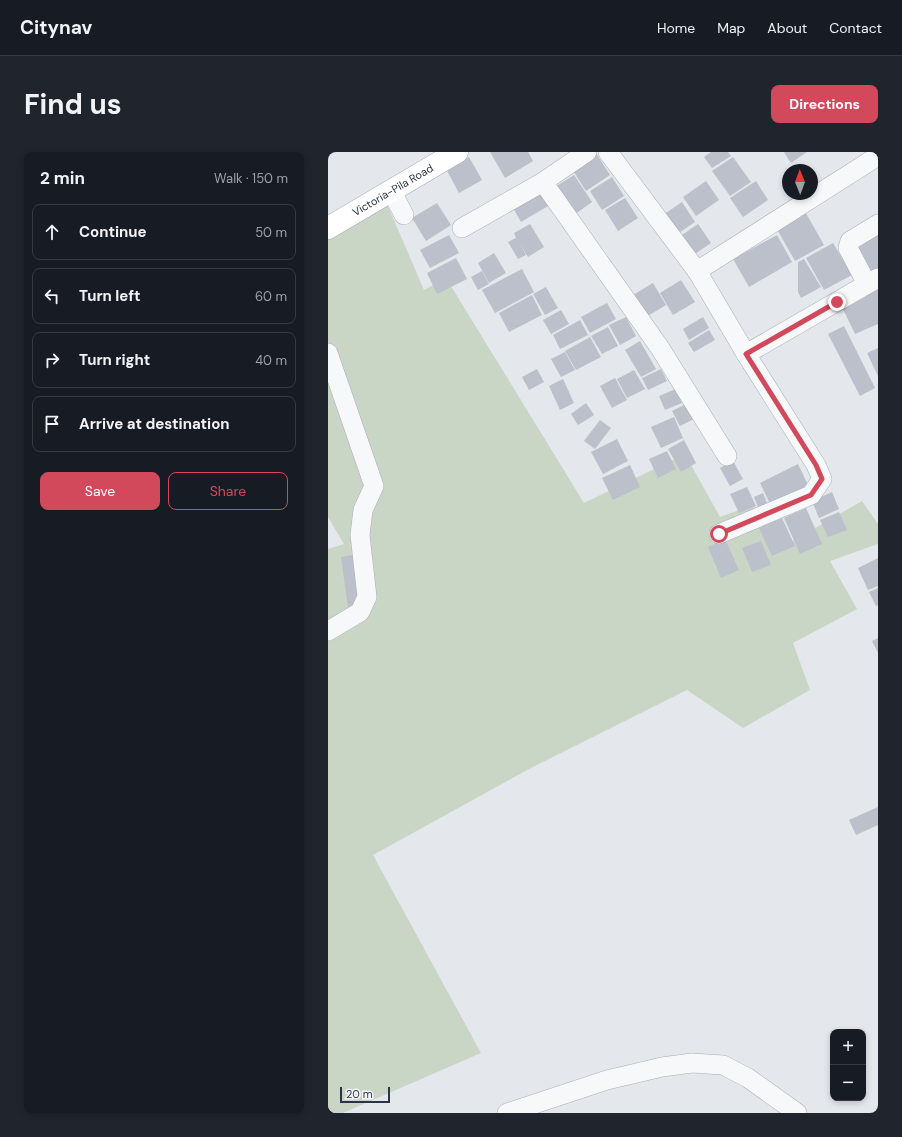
<!DOCTYPE html>
<meta charset="utf-8">
<style>
:root{--surface:#171b24;--page:#20242c;--text:#f1f3f6;--muted:#9ea1a6;--line:#363941;--accent:#d1495b}
body{margin:0;font-family:"DM Sans",sans-serif;background:var(--page);color:var(--text)}
.controls{position:absolute;right:12px;bottom:12px;display:grid;overflow:hidden;border-radius:8px;box-shadow:0 2px 6px #0003}
.controls button{width:36px;height:36px;display:grid;place-items:center;padding:0;border:0;border-bottom:1px solid var(--line);background:var(--surface);color:var(--text);font:20px sans-serif}
.compass{position:absolute;left:454px;top:12px;width:36px;height:36px;border-radius:50%;background:var(--surface);box-shadow:0 2px 6px #0003;rotate:359deg}
.scale{position:absolute;left:12px;bottom:10px;width:50px;box-sizing:border-box;padding-left:4px;border:2px solid #2b3445;border-top:0;font-size:11px;line-height:14px;white-space:nowrap;color:#2b3445;-webkit-text-stroke:3px #f4f6f9;paint-order:stroke}
.stop{position:absolute;width:12px;height:12px;margin:-9px;border:3px solid #d1495b;border-radius:50%;background:#fff}
.stop.end{background:#d1495b;border-color:#fff;box-shadow:0 1px 4px #0008}
.list{margin:0;padding:0;list-style:none}
h2{display:flex;justify-content:space-between;align-items:center;height:52px;margin:0;padding:0 16px;font-size:17px}
h2 small{font-size:13px;font-weight:400;color:var(--muted)}
.list li{display:grid;grid-template-columns:26px 1fr auto;gap:12px;align-items:center;box-sizing:border-box;height:56px;margin:0 8px 8px;padding:0 8px;border:1px solid var(--line);border-radius:8px}
.list b{display:block;font-size:15px;white-space:nowrap}
.list em{font-size:13px;font-style:normal;color:var(--muted)}
.actions{display:flex;gap:8px;padding:12px 16px}
.actions a{flex:1;padding:9px 0;border:1px solid var(--accent);border-radius:8px;text-align:center;font-size:14px;color:var(--accent)}
.actions .main{background:var(--accent);color:#fff}
.icon{flex:none;width:22px;height:22px;fill:none;stroke:currentColor;stroke-width:2;stroke-linecap:round;stroke-linejoin:round}
.map{position:relative;flex:none;width:550px;height:961px;overflow:hidden;border-radius:8px}
header{display:flex;align-items:center;gap:24px;box-sizing:border-box;height:56px;padding:0 20px;background:var(--surface);border-bottom:1px solid var(--line)}
header strong{font-size:19px}
nav{display:flex;gap:22px;margin-inline-start:auto;font-size:14px}
.intro{display:flex;align-items:center;justify-content:space-between;box-sizing:border-box;height:96px;padding:0 24px}
h1{margin:0;font-size:28px}
.button{padding:10px 18px;border-radius:8px;background:var(--accent);color:#fff;font-size:14px;font-weight:700}
main{display:flex;gap:24px;padding:0 24px}
aside{flex:1;background:var(--surface);border-radius:8px;box-shadow:0 2px 6px #0003}
.map>svg:first-child{display:block}
</style>
<header>
<strong>Citynav</strong>
<nav><a>Home</a><a>Map</a><a>About</a><a>Contact</a></nav>
</header>
<div class="intro"><h1>Find us</h1><a class="button">Directions</a></div>
<main>
<aside>
<h2>2 min<small>Walk · 150 m</small></h2>
<ul class="list">
<li><svg class="icon" aria-label="ahead" viewBox="0 0 24 24"><path d="M12 20V5M6 11l6-6 6 6"/></svg><div><b>Continue</b></div><em>50 m</em></li>
<li><svg class="icon" aria-label="left" viewBox="0 0 24 24"><path d="M17 20v-9H6M10 6l-5 5 5 5"/></svg><div><b>Turn left</b></div><em>60 m</em></li>
<li><svg class="icon" aria-label="right" viewBox="0 0 24 24"><path d="M7 20v-9h11M14 6l5 5-5 5"/></svg><div><b>Turn right</b></div><em>40 m</em></li>
<li><svg class="icon" aria-label="arrive" viewBox="0 0 24 24"><path d="M6 21V4h12l-3 4 3 4H6"/></svg><div><b>Arrive at destination</b></div></li>
</ul>
<div class="actions"><a class="main">Save</a><a>Share</a></div>
</aside>
<div class="map">
<svg width="550" height="961" viewBox="0 0 550 961">
<rect width="100%" height="100%" fill="#e4e7ec"/>
<path fill="#c9d6c5" d="M56 45 96 138 118 126 256 351 357 302 392 365 425 353 449 398 534 349 550 372V392L502 409 529 457 465 491 482 538 415 576 359 538 199 618 45 703 153 901 15 961H0V397L16 392 0 365V76Z"/>
<g fill="#bbc0ca">
<path d="M162 0H200L205 9 177 26Z"/>
<path d="M383 0H400L403 4 384 16 376 5Z"/>
<path d="M456 0H479L463 11Z"/>
<path d="M268 1 282 23 258 39 244 17Z"/>
<path d="M141 5 154 28 131 41 118 17Z"/>
<path d="M405 5 423 30 402 44 384 19Z"/>
<path d="M246 23 264 50 246 63 227 35Z"/>
<path d="M284 25 296 44 274 58 262 39Z"/>
<path d="M378 29 391 48 368 64 355 45Z"/>
<path d="M428 29 440 48 415 65 402 46Z"/>
<path d="M212 40 220 54 193 70 185 56Z"/>
<path d="M297 46 310 66 290 79 277 58Z"/>
<path d="M354 50 367 70 345 85 332 65Z"/>
<path d="M109 51 123 73 98 89 84 66Z"/>
<path d="M475 56 496 93 467 109 446 72Z"/>
<path d="M202 72 216 95 200 105 192 92 198 103 190 107 180 90 188 86 186 81Z"/>
<path d="M370 72 383 91 361 106 348 87Z"/>
<path d="M550 82V121L540 126 525 95Z"/>
<path d="M121 83 131 101 102 116 92 98Z"/>
<path d="M449 83 464 110 421 135 405 107Z"/>
<path d="M505 91 524 123 496 138 478 106Z"/>
<path d="M166 101 178 121 161 131 150 111Z"/>
<path d="M128 106 139 127 109 142 99 121Z"/>
<path d="M476 107 493 135 473 146 470 140V110Z"/>
<path d="M194 117 206 140 167 161 154 138Z"/>
<path d="M154 119 161 132 150 138 143 125Z"/>
<path d="M353 128 367 150 345 163 332 141Z"/>
<path d="M325 131 338 153 318 165 305 143Z"/>
<path d="M218 135 230 156 217 163 205 142Z"/>
<path d="M550 136V172L527 182 513 153Z"/>
<path d="M204 143 214 163 181 180 171 161Z"/>
<path d="M279 151 288 167 262 181 253 165Z"/>
<path d="M233 158 241 172 223 182 215 168Z"/>
<path d="M298 165 308 184 292 193 281 173Z"/>
<path d="M375 165 381 176 361 188 355 177Z"/>
<path d="M252 168 260 183 232 197 225 183Z"/>
<path d="M516 174 547 236 532 244 500 182Z"/>
<path d="M280 175 290 194 274 202 263 184Z"/>
<path d="M381 178 387 188 366 200 360 191Z"/>
<path d="M262 185 273 205 248 218 237 199Z"/>
<path d="M312 189 328 217 313 225 297 198Z"/>
<path d="M550 196V224L539 201Z"/>
<path d="M237 200 247 218 233 225 223 207Z"/>
<path d="M209 217 216 230 201 238 194 225Z"/>
<path d="M333 217 339 229 320 238 314 226Z"/>
<path d="M306 218 317 237 299 246 289 227Z"/>
<path d="M287 226 299 248 284 256 272 234Z"/>
<path d="M235 227 246 251 232 258 221 234Z"/>
<path d="M348 237 354 251 337 258 331 244Z"/>
<path d="M258 251 266 263 250 273 243 262Z"/>
<path d="M358 252 366 267 352 274 344 259Z"/>
<path d="M346 265 355 286 333 296 323 275Z"/>
<path d="M272 268 283 276 267 297 256 289Z"/>
<path d="M289 287 300 309 275 322 263 300Z"/>
<path d="M356 288 368 311 353 320 340 297Z"/>
<path d="M339 299 348 317 330 326 321 307Z"/>
<path d="M405 309 415 327 402 334 392 316Z"/>
<path d="M470 312 481 335 443 354 432 331Z"/>
<path d="M302 313 312 335 285 348 274 326Z"/>
<path d="M419 335 428 354 411 361 402 342Z"/>
<path d="M504 340 511 357 491 366 484 349Z"/>
<path d="M435 341 441 356 432 360 426 345Z"/>
<path d="M478 356 494 392 472 402 456 366Z"/>
<path d="M511 360 519 378 500 385 492 368Z"/>
<path d="M454 366 467 394 444 404 431 376Z"/>
<path d="M397 387 411 418 393 426 380 395Z"/>
<path d="M433 389 443 413 424 420 414 396Z"/>
<path d="M30 402 37 454 20 456 13 405Z"/>
<path d="M550 406V434L540 438 530 416Z"/>
<path d="M550 436V453L548 454 541 440Z"/>
<path d="M550 486V501L544 489Z"/>
<path d="M550 655V673L528 683 521 668Z"/>
</g>
<g fill="none" stroke-linecap="round" stroke-linejoin="round">
<g stroke="#a9aeb7" stroke-width="20">
<g id="minor">
<path d="M280 0 369 119 418 202 488 313 494 327 483 343 391 382"/>
<path d="M215 30 332 196 399 304"/>
<path d="M63 38 76 63"/>
<path d="M134 76 215 30 259 0"/>
<path d="M369 119 550 4"/>
<path d="M539 132 520 96 522 89 550 72"/>
<path d="M0 201 46 334 35 358 32 383 39 445 32 460 0 479"/>
<path d="M418 202 550 126"/>
<path d="M179 961 279 928 334 915 364 911 395 913 420 926 469 961"/>
</g>
</g>
<g stroke="#a3abb8" stroke-width="23">
<g id="major">
<path id="s1" d="M0 76 129 0"/>
</g>
</g>
<use href="#minor" stroke="#f7f8fa" stroke-width="19"/>
<use href="#major" stroke="#fff" stroke-width="22"/>
</g>
<g fill="none" stroke-linecap="round" stroke-linejoin="round">
<path stroke="#d1495b" stroke-width="5" d="M391 382 483 343 494 327 488 313 418 202 509 150"/>
</g>
<g text-anchor="middle" stroke-width="4" stroke-linejoin="round" paint-order="stroke">
<g font-size="11" fill="#2b3445" stroke="#f4f6f9">
<text dy="4" stroke="none"><textPath href="#s1" startOffset="75">Victoria-Pila Road</textPath></text>
</g>
</g>
</svg>
<div class="controls">
<button>+</button>
<button>−</button>
</div>
<svg class="compass" viewBox="-18 -18 36 36"><path d="M0-13l5 13h-10z" fill="#e53935"/><path d="M0 13l5-13h-10z" fill="#9ea1a6"/></svg>
<div class="scale">20 m</div>
<div class="stop" style="left:391px;top:382px"></div>
<div class="stop end" style="left:509px;top:150px"></div>
</div>
</main>
